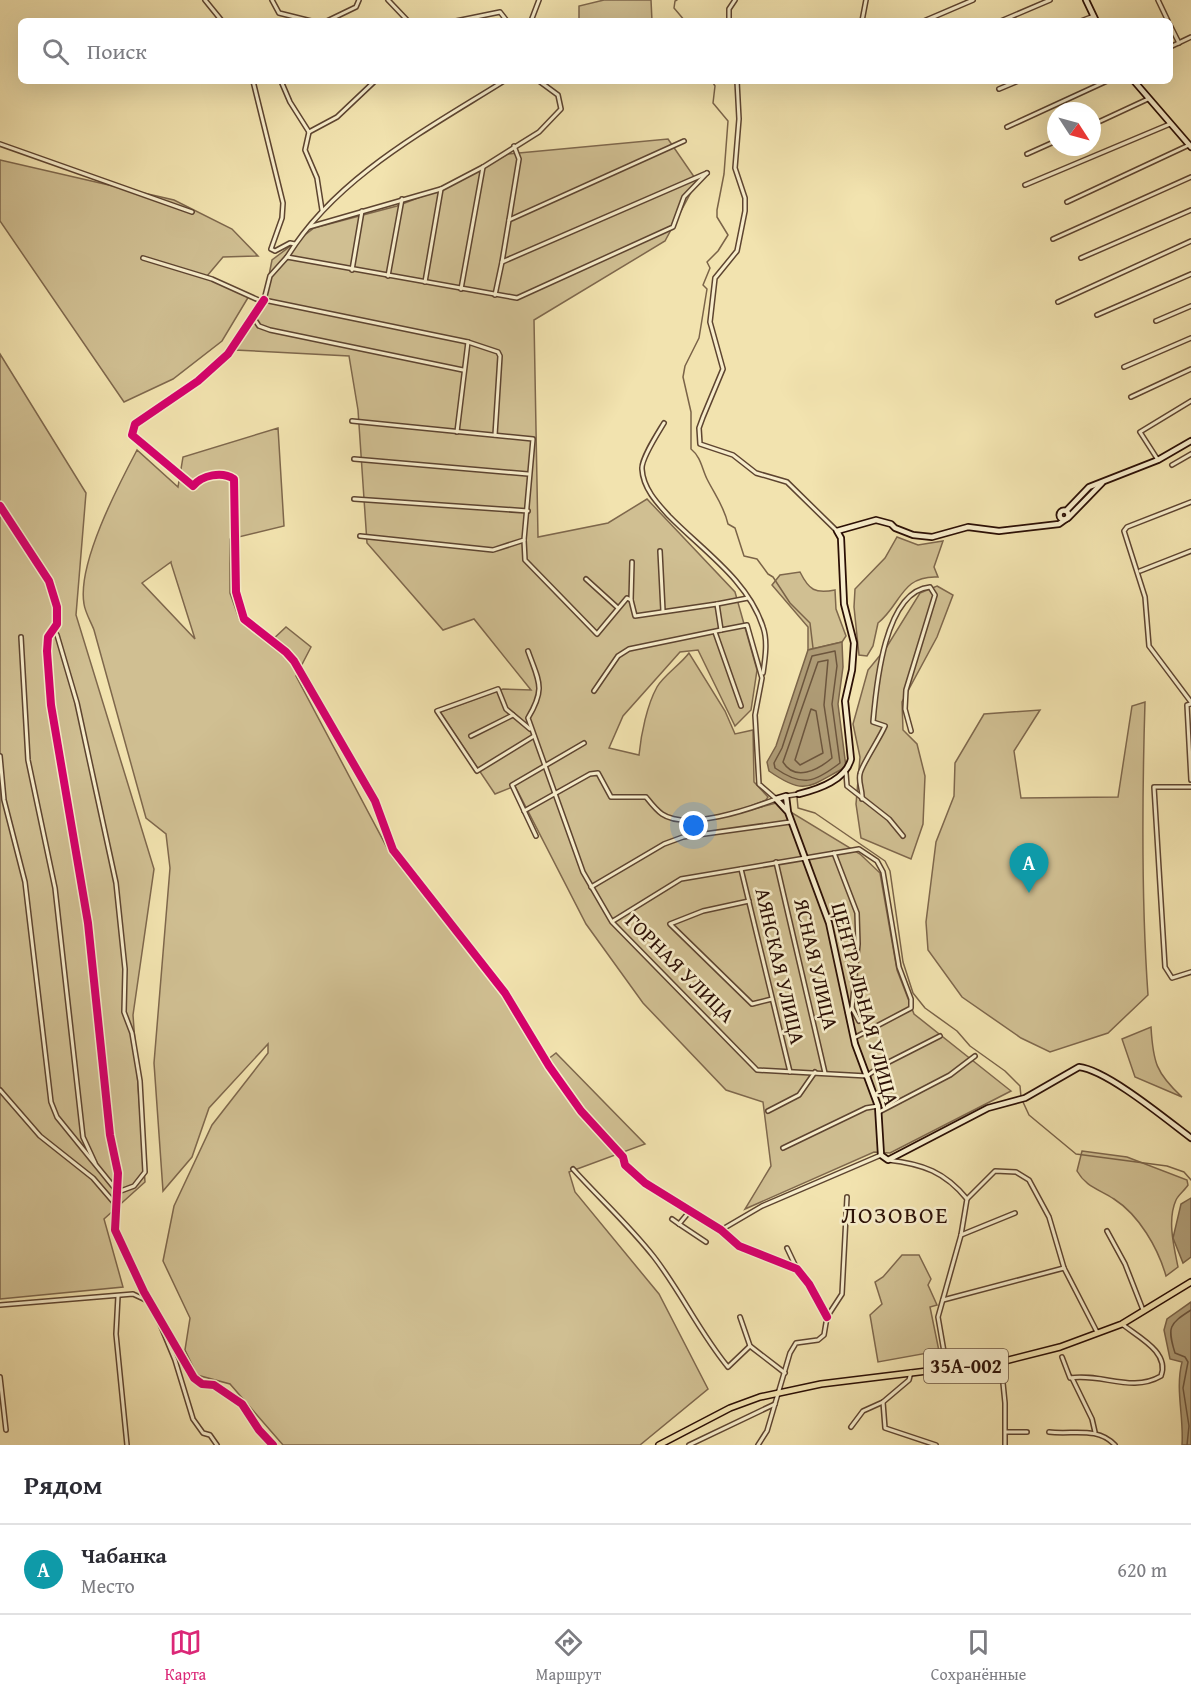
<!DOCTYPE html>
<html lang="ru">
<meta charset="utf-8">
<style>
:root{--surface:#fff;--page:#f7f7f7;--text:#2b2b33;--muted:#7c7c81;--line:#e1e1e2;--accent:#db2777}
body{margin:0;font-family:"Gentium Book Plus",serif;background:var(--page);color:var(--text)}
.compass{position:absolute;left:1047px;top:102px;width:54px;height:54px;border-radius:50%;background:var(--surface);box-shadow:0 6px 24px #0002;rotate:126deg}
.you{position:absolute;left:694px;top:826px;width:21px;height:21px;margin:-15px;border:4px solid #fff;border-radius:50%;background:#1a73e8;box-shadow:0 0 0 9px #1a73e833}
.badge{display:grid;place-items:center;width:39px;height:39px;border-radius:50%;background:var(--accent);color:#fff;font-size:20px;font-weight:700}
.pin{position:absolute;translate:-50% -50px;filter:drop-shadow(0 2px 3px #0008)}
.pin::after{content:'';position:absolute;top:32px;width:21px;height:18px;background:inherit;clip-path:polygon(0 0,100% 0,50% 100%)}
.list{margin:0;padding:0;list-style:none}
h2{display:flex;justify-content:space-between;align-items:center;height:78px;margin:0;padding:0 24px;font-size:26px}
h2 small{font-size:20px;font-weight:400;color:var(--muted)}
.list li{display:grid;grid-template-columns:39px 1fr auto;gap:18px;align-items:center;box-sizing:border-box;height:90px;padding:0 24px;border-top:2px solid var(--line)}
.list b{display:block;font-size:22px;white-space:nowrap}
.list p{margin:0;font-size:20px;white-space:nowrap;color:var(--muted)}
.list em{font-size:20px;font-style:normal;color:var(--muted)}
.icon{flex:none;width:33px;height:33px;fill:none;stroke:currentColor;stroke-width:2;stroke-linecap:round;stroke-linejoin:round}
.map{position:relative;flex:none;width:1191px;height:1445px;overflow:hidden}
.search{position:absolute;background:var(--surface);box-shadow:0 6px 24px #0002;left:18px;right:18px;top:18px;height:66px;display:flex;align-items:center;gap:15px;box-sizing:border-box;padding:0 21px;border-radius:9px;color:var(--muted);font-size:22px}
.sheet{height:168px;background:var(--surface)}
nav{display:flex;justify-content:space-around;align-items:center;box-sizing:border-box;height:84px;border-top:2px solid var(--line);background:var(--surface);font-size:16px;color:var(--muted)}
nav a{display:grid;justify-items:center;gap:3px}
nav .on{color:var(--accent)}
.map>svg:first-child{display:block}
</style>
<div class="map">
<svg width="1191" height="1445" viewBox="0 0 1191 1445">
<rect width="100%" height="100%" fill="#f2e3af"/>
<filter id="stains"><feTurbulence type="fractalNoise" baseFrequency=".00333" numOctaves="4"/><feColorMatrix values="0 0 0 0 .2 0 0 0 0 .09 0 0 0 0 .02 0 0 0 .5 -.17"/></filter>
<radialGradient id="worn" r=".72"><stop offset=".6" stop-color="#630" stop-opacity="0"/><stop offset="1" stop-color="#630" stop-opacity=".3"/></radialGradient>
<g fill="#d0bf92" stroke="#7e674c" stroke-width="1.5" fill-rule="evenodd">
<path d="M604 0H651L652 21H579V6Z"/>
<path d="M668 139 697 181 665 241 534 320 538 537 608 523 647 499 735 592 757 670 751 710 735 726 698 650 680 652 623 716 609 748 639 755C641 734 647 705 657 687 663 676 681 664 689 653L725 711 735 734 753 730 754 782 768 797 766 800 743 809V812L776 803 860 854 880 873 897 970 914 1014 1011 1091 890 1153 874 1152 745 1209 771 1166 763 1102 726 1090 643 1003 586 924 515 786 495 794 440 712 503 689 531 690 474 619 443 630 367 543 358 410 349 356 235 350 264 300 272 260 314 228 397 206 441 189 508 154Z"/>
<path d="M0 160 174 200 232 229 258 256 223 257 207 276 249 296 222 341 173 379 124 402 0 221Z"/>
<path d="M0 354 86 493 76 615 154 869 133 1015 145 1182 104 1219 123 1287 0 1299Z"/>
<path d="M278 428 284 526 230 539V593L240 621 269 643 286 627 311 647 296 676 391 855 503 996 543 1063 556 1053 645 1144 569 1172 575 1192 659 1294 708 1389 640 1445H283L230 1384 197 1375 185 1350 190 1318 163 1261 174 1206 212 1125 268 1053V1044L209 1108 192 1157 163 1191 154 1063 170 868 166 834 146 818 94 630C91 622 85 612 84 604 77 564 118 486 137 450L178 487 183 457ZM171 562V563L195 639 142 583Z"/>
<path d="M897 537 918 545 943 541 934 567 938 577C901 575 901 605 878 623L873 646 867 656 859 655 854 607 855 589 885 558Z"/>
<path d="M800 572C809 590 815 594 835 590L836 609 846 636 842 642 808 650V627L772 585 780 575Z"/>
<path d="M937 586 953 595 937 637 902 702 903 730 917 744 925 776 923 824 911 859 861 838 856 804 860 757 853 724 868 670 886 648 920 593Z"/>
<path d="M1145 702C1142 800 1141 897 1148 995L1108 1033 1050 1052 1021 1038 962 997 928 950 926 922 936 842 954 796 955 763 984 714 1040 710 1014 751 1021 798 1118 797 1132 706Z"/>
<path d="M1151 1027C1153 1062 1156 1073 1182 1097L1135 1077 1122 1039Z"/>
<path d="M1082 1151 1127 1157 1187 1180 1188 1185C1185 1190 1178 1195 1176 1200 1167 1220 1174 1247 1178 1267L1166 1276C1158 1248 1139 1215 1114 1199 1099 1189 1086 1187 1077 1171Z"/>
<path d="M902 1255H919L931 1279 928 1285 937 1305 930 1307 939 1351 878 1362 870 1315 882 1304 875 1282 883 1277Z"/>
</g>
<g fill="#ae9b75" stroke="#7a6348" stroke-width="1.5">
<path d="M842 642 843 667 838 704 846 767C809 786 806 797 769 771L767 762 776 746 808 650Z"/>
<path d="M1191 1198V1257L1183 1263 1173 1238 1181 1204Z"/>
<path d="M1191 1302V1445H1182C1184 1416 1175 1390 1182 1362L1170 1359 1164 1330 1167 1319Z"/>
</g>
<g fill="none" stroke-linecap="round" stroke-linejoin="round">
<g stroke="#6c553d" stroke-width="1.5">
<path d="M835 651 837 666 832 704 840 763C814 783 802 787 775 768L774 763 782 748 812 656Z"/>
<path d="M828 660 824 705 832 758C818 770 795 782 783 762L818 662Z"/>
<path d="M811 709 816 711 823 753 800 765 795 760Z"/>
<path d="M1187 1445 1189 1426 1183 1388 1188 1362 1185 1357 1175 1353C1167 1327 1169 1324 1191 1310"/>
</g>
<g stroke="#7a6348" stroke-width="1.5">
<path d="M677 0 675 1 674 8 685 21"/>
<path d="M712 81 715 86 713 103 728 121 724 174 717 210V217L728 235 718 251 707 262 710 268 703 285 707 289 699 338 685 366 683 377 691 412V449C701 457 702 469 707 479 715 495 724 506 728 524L735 528 744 556 757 559 768 574 773 577 790 603 810 623 813 648"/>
<path d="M797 797 798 808 815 813 885 861 890 871 903 962 913 993 925 1008 957 1031 970 1046 1005 1071 1020 1086 1021 1097"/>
<path d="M1023 1102 1029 1115 1076 1154 1167 1166 1184 1172 1191 1180"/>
</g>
<g stroke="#5d4430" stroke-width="6">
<g id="street">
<path d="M205 0 222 21"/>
<path d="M272 0 279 13 311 21"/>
<path d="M388 0 408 21"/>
<path d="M1158 0 1168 21"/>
<path d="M327 21 356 7 359 0"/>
<path d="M456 21 500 12 507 21"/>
<path d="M531 21 539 0"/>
<path d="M729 21V9L735 0"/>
<path d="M862 21 866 0"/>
<path d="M924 21 973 0"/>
<path d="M1001 21 1050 0"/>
<path d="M1081 21 1094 16"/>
<path d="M1170 25 1179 43"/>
<path d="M1170 47 1191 37"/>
<path d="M253 81 283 203 282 218 271 249 275 251 290 243 295 244"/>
<path d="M281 81 290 102 309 132"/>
<path d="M737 81 739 119 735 168 745 198V211L737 251 715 278 710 322 723 369 703 417 699 428 700 444 733 455 756 473 787 482 837 531"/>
<path d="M999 89 1018 81"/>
<path d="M1092 125 1148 99"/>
<path d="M1007 127 1107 81"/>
<path d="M309 132 337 117 375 81"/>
<path d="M309 132 305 150 317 178 322 210"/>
<path d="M684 141 509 220 502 262 707 173"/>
<path d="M0 144 192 212"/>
<path d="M1027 154 1056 141"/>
<path d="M1025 185 1170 124"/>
<path d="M1067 202 1189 145"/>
<path d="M509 220 519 159 514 146"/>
<path d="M309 227 441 189 483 167 539 132 561 109 558 95 539 81"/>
<path d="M1053 239 1191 177"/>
<path d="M287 257C336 177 426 130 504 81"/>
<path d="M143 258 212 279 263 302"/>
<path d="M1081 258 1191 210"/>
<path d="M352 270 362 211"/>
<path d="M388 276 402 199"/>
<path d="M425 282 441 189"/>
<path d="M461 289 483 167"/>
<path d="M495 295 502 262"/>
<path d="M264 300 228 354 198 381 135 424 132 435 193 486C202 475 222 471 234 479L236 592 244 619 286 652 294 661 375 801 393 850 505 993 549 1066 581 1111 623 1157 625 1165 645 1183 721 1230 739 1246 797 1269 809 1284 827 1317"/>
<path d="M1058 302 1191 241"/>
<path d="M1097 315 1191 274"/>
<path d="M253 317 259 326 270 330 463 370"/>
<path d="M1156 321 1191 306"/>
<path d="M1124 367 1191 338"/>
<path d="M1131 397 1191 369"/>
<path d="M352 421 533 439 524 540 493 550 360 536"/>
<path d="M664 423C658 433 641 459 642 469 643 488 657 503 669 516 702 550 748 580 763 627 768 641 765 659 763 673"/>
<path d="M457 432 468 342"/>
<path d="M495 435 500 356 498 352 468 342 264 300 270 276 287 257 517 298 673 227 684 197 707 173"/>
<path d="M354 459 528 474"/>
<path d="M1158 460 1140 432 1191 401"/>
<path d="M1172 465 1191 454"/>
<path d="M354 499 528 511"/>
<path d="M1191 502 1127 527 1124 531 1145 597 1149 646 1191 702"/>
<path d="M0 506 49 581 57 607V624L48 637 47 651 51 705 88 923 110 1135 118 1173 115 1230 144 1292 194 1378 202 1384 214 1385 242 1404 259 1430 273 1445"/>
<path d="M524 540 525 560 597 634 627 598 631 600 635 616 717 604 721 630 747 625 762 678 755 715 759 784 775 798"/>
<path d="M660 551 663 611"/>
<path d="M1140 571 1191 551"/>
<path d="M586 579 618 608"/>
<path d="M631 600 632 562"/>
<path d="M717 604 748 598"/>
<path d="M54 631 57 635 77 703 116 883 125 969 124 1012 132 1033 140 1081 145 1172 134 1186 118 1192"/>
<path d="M715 632 741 706"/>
<path d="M21 637 28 760 55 888 83 1137 95 1163"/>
<path d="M528 651C539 682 546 688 528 718L583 872 612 922 757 1070 867 1076 879 1067 940 1036"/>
<path d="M594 691 618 656 629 649 721 630"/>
<path d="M1191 704 1187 705 1191 780"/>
<path d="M530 729 506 709 498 689 437 711 477 771 534 736"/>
<path d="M471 736 513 715"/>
<path d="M0 756 4 800 25 882 51 1102 57 1117 117 1191"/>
<path d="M846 773 847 786 889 819 903 836"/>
<path d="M1191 787H1154L1165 967 1172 978 1191 972"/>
<path d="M786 796 799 794"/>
<path d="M862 799C863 790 858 783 860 774 861 766 880 738 885 726L873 722C876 688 884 591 930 587L935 595 906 690 905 709 911 731"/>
<path d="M524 811 590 774 598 773 611 797H646C650 802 656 810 662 814 687 831 750 809 776 799"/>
<path d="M536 836 512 785 584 743"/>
<path d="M834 853 857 913 858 944 852 1008 848 1013"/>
<path d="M776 862 825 1073"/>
<path d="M741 869 790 1072"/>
<path d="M591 887 664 844 683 837 790 822"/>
<path d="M749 901 703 911 670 924 752 1004 772 999"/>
<path d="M613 921 681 879 859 849 877 861 883 872 899 967 911 999V1008L854 1038"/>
<path d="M852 1008 859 1021"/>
<path d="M0 1090 40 1136 93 1178 117 1206"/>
<path d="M768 1111 799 1095 815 1072"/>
<path d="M879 1112 950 1075 975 1056"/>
<path d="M783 1148 866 1108 878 1106"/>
<path d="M888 1160C923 1164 945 1172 967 1199L961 1235 938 1317 947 1369"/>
<path d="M573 1169C600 1199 629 1225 654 1257 681 1292 700 1333 728 1367L750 1346"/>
<path d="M967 1199 995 1171 1016 1172 1029 1180 1049 1217 1064 1268 1097 1332"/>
<path d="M672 1219 679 1224 689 1212"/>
<path d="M679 1224 706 1242"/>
<path d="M721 1230 762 1206 881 1155"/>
<path d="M1107 1231 1125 1264 1143 1310"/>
<path d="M961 1235 1015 1213"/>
<path d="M787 1248 797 1269"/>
<path d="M118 1296 116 1334 127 1445"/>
<path d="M943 1300 1064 1268"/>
<path d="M0 1305 133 1294 148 1301"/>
<path d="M740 1317 750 1346 785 1373"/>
<path d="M158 1319 175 1360 193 1419 203 1433 210 1435 217 1445"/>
<path d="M1062 1357 1070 1378C1102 1373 1132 1393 1161 1376 1170 1352 1138 1337 1122 1324"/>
<path d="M1001 1363 1005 1403V1445"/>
<path d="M911 1372 909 1380 883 1402 885 1428 936 1445"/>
<path d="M0 1377 6 1430"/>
<path d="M1072 1378 1092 1419 1095 1432"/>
<path d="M851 1427 863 1411 883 1402"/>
<path d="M1006 1432H1027"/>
<path d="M1049 1432C1073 1435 1097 1426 1115 1445"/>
<path d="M689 1445 775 1404"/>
<path d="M758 1445 767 1431 790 1353 796 1343 818 1340 824 1335 827 1317 842 1294 847 1197"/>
</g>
</g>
<g stroke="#2b0f05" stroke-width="8">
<g id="secondary">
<path d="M1086 0 1096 21"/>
<path d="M1134 81 1191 147"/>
<circle cx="1064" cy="515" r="4.5"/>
<path d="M1066 511 1089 487 1158 460 1191 441"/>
<path d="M1068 518 1102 483"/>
<path d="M799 794C819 789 846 780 851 759L845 701 852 670 854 643 844 604 841 538 837 531 876 520 891 524 895 528 913 535 932 537 968 527 999 531 1059 524 1066 519"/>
<path d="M788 812 786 796 776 799 788 812 829 923 855 1044 878 1106 881 1155 888 1160 988 1108 1025 1098 1079 1067C1107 1070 1167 1120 1191 1138"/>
</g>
</g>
<g stroke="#2b0f05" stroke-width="8">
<path id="primary" d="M659 1445 730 1408 760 1397 821 1384 1001 1362 1060 1347 1122 1324 1191 1282"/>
</g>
<use href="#street" stroke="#f7edcb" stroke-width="3"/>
<use href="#secondary" stroke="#f7edcb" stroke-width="4.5"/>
<use href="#primary" stroke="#f2e3af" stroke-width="5"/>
<g stroke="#f7edcb" stroke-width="11">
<g id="cycleway">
<path d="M264 300 228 354 198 381 135 424 132 435 193 486C202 475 222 471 234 479L236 592 244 619 286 652 294 661 375 801 393 850 505 993 549 1066 581 1111 623 1157 625 1165 645 1183 721 1230 739 1246 797 1269 809 1284 827 1317"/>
<path d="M0 506 49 581 57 607V624L48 637 47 651 51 705 88 923 110 1135 118 1173 115 1230 144 1292 194 1378 202 1384 214 1385 242 1404 259 1430 273 1445"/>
</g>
</g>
<use href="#cycleway" stroke="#d6006c" stroke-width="8"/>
</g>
<g text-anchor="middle" stroke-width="5" stroke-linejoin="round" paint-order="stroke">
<rect fill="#f7edcb" stroke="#685240" stroke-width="1.5" x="924" y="1349" width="84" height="34" rx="4.5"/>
<g font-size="20" font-weight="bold" fill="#2b0f05">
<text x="966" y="1373">35А-002</text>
</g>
<g font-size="21" fill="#2b0f05" stroke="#f7edcb">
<text transform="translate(816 964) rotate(77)" y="7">ЯСНАЯ УЛИЦА</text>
<text transform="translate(780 966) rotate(77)" y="7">АЯНСКАЯ УЛИЦА</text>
<text transform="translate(680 968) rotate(45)" y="7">ГОРНАЯ УЛИЦА</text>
<text transform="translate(865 1004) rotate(75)" y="7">ЦЕНТРАЛЬНАЯ УЛИЦА</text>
</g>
<g font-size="24" letter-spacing="1.5" fill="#2b0f05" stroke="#f7edcb">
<text x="895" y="1223">ЛОЗОВОЕ</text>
</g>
</g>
<rect width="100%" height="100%" filter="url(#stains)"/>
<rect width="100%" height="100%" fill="url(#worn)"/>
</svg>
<svg class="compass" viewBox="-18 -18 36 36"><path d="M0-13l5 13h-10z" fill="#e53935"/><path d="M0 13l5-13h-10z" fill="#7c7c81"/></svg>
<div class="you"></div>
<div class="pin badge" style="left:1029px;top:893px;background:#0f9aa8">A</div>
<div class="search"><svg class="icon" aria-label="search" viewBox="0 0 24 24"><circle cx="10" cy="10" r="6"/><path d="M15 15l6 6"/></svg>Поиск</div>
</div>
<section class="sheet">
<h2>Рядом<small></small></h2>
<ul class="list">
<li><span class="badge" style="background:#0f9aa8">A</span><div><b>Чабанка</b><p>Место</p></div><em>620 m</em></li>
</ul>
</section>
<nav>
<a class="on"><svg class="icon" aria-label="map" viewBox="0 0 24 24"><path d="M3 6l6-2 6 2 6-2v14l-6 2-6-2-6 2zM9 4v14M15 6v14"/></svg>Карта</a>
<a><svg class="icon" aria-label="directions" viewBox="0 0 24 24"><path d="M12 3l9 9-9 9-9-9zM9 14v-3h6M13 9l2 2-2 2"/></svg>Маршрут</a>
<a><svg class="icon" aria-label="saved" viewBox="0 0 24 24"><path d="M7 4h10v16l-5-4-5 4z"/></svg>Сохранённые</a>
</nav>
